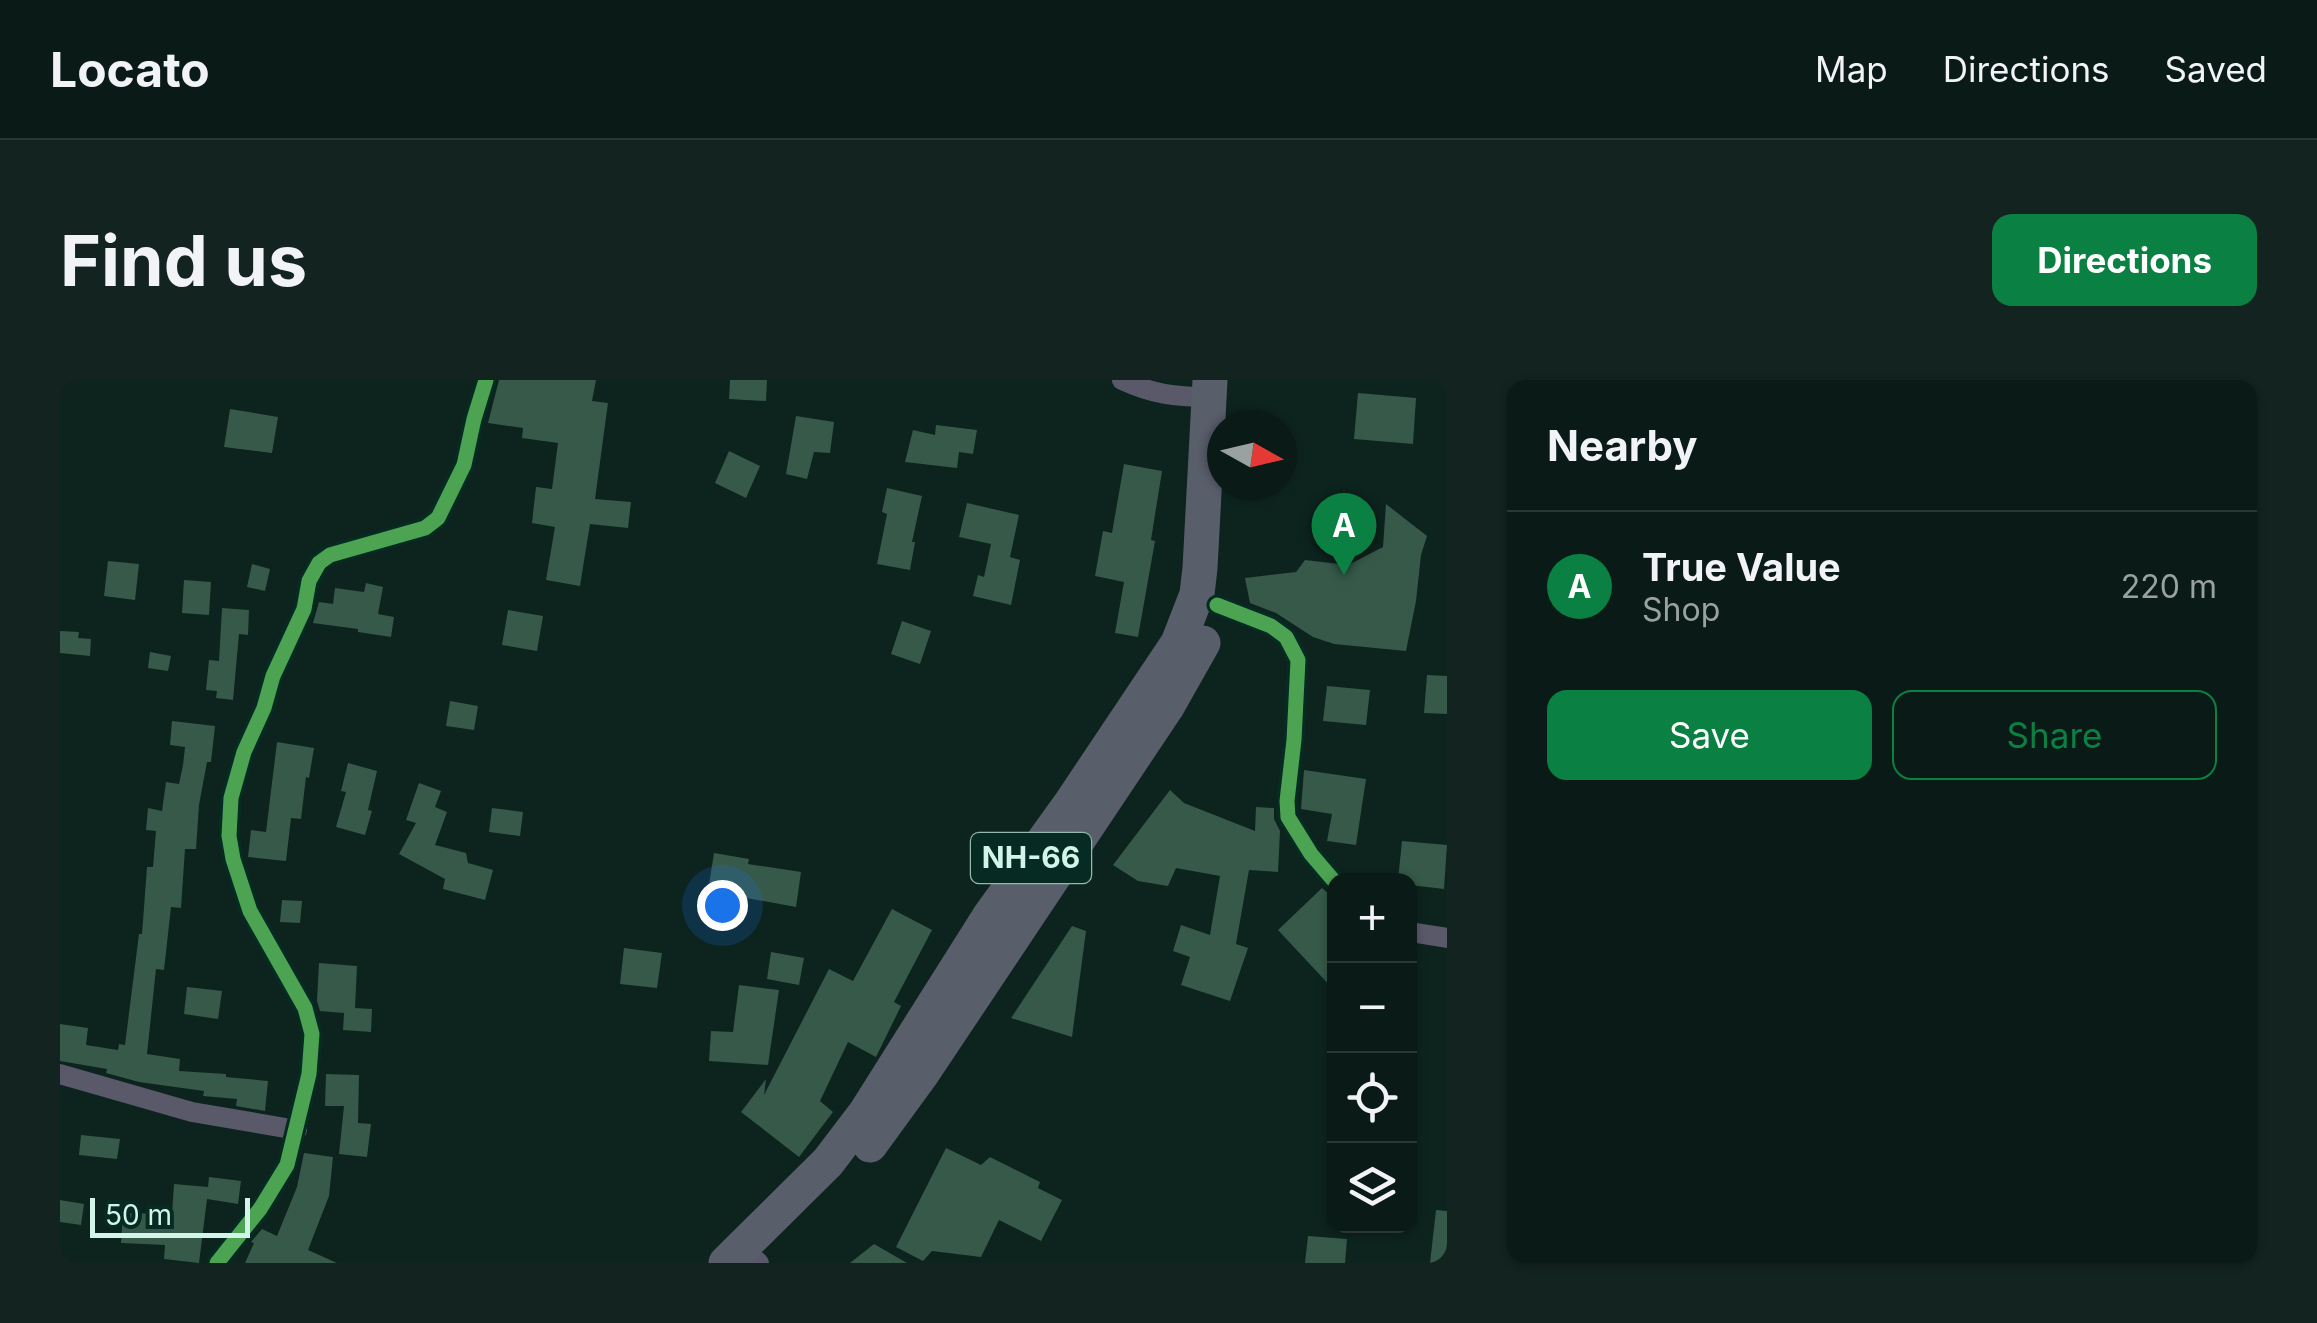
<!DOCTYPE html>
<meta charset="utf-8">
<style>
:root{--surface:#0a1a16;--page:#13231f;--text:#f1f3f6;--muted:#99a1a1;--line:#2a3835;--accent:#0b8043}
body{margin:0;font-family:Inter,sans-serif;background:var(--page);color:var(--text)}
.controls{position:absolute;right:30px;bottom:30px;display:grid;overflow:hidden;border-radius:20px;box-shadow:0 2px 8px #0004}
.controls button{width:90px;height:90px;display:grid;place-items:center;padding:0;border:0;border-bottom:2px solid var(--line);background:var(--surface);color:var(--text);font:50px sans-serif}
.compass{position:absolute;left:1147px;top:30px;width:90px;height:90px;border-radius:50%;background:var(--surface);box-shadow:0 2px 8px #0004;rotate:98deg}
.scale{position:absolute;left:30px;bottom:25px;width:160px;box-sizing:border-box;padding-left:10px;border:5px solid #d3f4e9;border-top:0;font-size:28px;line-height:35px;white-space:nowrap;color:#d3f4e9;-webkit-text-stroke:8px #052b22;paint-order:stroke}
.you{position:absolute;left:662px;top:525px;width:35px;height:35px;margin:-25px;border:8px solid #fff;border-radius:50%;background:#1a73e8;box-shadow:0 0 0 15px #1a73e833}
.badge{display:grid;place-items:center;width:65px;height:65px;border-radius:50%;background:var(--accent);color:#fff;font-size:32px;font-weight:700}
.pin{position:absolute;translate:-50% -82px;filter:drop-shadow(0 2px 5px #0008)}
.pin::after{content:'';position:absolute;top:52px;width:35px;height:30px;background:inherit;clip-path:polygon(0 0,100% 0,50% 100%)}
.list{margin:0;padding:0;list-style:none}
h2{display:flex;justify-content:space-between;align-items:center;height:130px;margin:0;padding:0 40px;font-size:42px}
h2 small{font-size:32px;font-weight:400;color:var(--muted)}
.list li{display:grid;grid-template-columns:65px 1fr auto;gap:30px;align-items:center;box-sizing:border-box;height:150px;padding:0 40px;border-top:2px solid var(--line)}
.list b{display:block;font-size:38px;white-space:nowrap}
.list p{margin:0;font-size:32px;white-space:nowrap;color:var(--muted)}
.list em{font-size:32px;font-style:normal;color:var(--muted)}
.actions{display:flex;gap:20px;padding:30px 40px}
.actions a{flex:1;padding:22px 0;border:2px solid var(--accent);border-radius:20px;text-align:center;font-size:35px;color:var(--accent)}
.actions .main{background:var(--accent);color:#fff}
.icon{flex:none;width:55px;height:55px;fill:none;stroke:currentColor;stroke-width:2;stroke-linecap:round;stroke-linejoin:round}
.map{position:relative;flex:none;width:1387px;height:883px;overflow:hidden;border-radius:20px}
header{display:flex;align-items:center;gap:60px;box-sizing:border-box;height:140px;padding:0 50px;background:var(--surface);border-bottom:2px solid var(--line)}
header strong{font-size:48px}
nav{display:flex;gap:55px;margin-inline-start:auto;font-size:35px}
.intro{display:flex;align-items:center;justify-content:space-between;box-sizing:border-box;height:240px;padding:0 60px}
h1{margin:0;font-size:70px}
.button{padding:25px 45px;border-radius:20px;background:var(--accent);color:#fff;font-size:35px;font-weight:700}
main{display:flex;gap:60px;padding:0 60px}
aside{flex:1;background:var(--surface);border-radius:20px;box-shadow:0 2px 8px #0004}
.map>svg:first-child{display:block}
</style>
<header>
<strong>Locato</strong>
<nav><a>Map</a><a>Directions</a><a>Saved</a></nav>
</header>
<div class="intro"><h1>Find us</h1><a class="button">Directions</a></div>
<main>
<div class="map">
<svg width="1387" height="883" viewBox="0 0 1387 883">
<rect width="100%" height="100%" fill="#0d231e"/>
<g fill="#365949">
<path d="M439 0H536L532 21 548 23 535 119 571 122 568 148 530 144 520 206 486 200 495 147 472 143 476 107 492 109 498 63 462 58 463 48 428 43Z"/>
<path d="M670 0H707L706 21 669 19Z"/>
<path d="M1298 13 1356 18 1353 64 1294 59Z"/>
<path d="M170 29 218 37 212 73 164 67Z"/>
<path d="M736 36 774 42 770 73 754 72 747 99 726 94Z"/>
<path d="M876 45 917 50 913 74 899 72 897 88 845 82 853 50 875 55Z"/>
<path d="M669 71 700 86 686 118 655 103Z"/>
<path d="M1064 84 1102 91 1091 160 1095 161 1078 257 1055 253 1064 202 1035 196 1043 151 1052 153Z"/>
<path d="M827 108 862 116 852 162H855L850 190 817 184 827 134 822 132Z"/>
<path d="M907 123 959 135 950 177 960 180 951 225 913 216 918 195 924 197 931 164 899 157Z"/>
<path d="M1326 124 1367 156 1361 175 1356 221 1346 271 1274 264 1253 257 1216 233 1190 223 1185 198 1236 192 1245 180 1288 185 1323 167Z"/>
<path d="M48 181 79 184 75 220 44 216Z"/>
<path d="M192 184 210 189 205 211 187 207Z"/>
<path d="M124 200 151 202 149 235 122 233Z"/>
<path d="M306 203 323 207 318 234 334 237 331 257 298 252V249L253 243 259 222 273 224 275 208 304 212Z"/>
<path d="M162 228 189 230 188 255 179 254 173 320 156 318 157 311 146 310 149 280 159 281Z"/>
<path d="M448 230 483 236 477 271 442 265Z"/>
<path d="M842 241 871 251 860 284 831 274Z"/>
<path d="M0 251 19 252 18 258 31 259 30 276 0 273Z"/>
<path d="M90 272 111 276 108 291 88 288Z"/>
<path d="M1367 295 1387 296V334L1364 333Z"/>
<path d="M1267 306 1310 310 1306 345 1263 341Z"/>
<path d="M390 321 418 326 414 350 386 346Z"/>
<path d="M112 341 155 346 151 382H147L139 425 136 469H125L121 528 111 527 104 590 96 589 87 674 120 679 119 691 166 694V697L208 701 205 731 176 726 177 719 143 716 144 711 79 702 46 693 47 689 0 681V644L28 648 26 665 58 670 59 664 65 665 79 554H82L87 487H93L96 451 86 450 88 428 102 431 106 402 119 404 123 385 125 367 110 365Z"/>
<path d="M217 362 254 368 249 398 246 397 241 439 231 438 226 481 188 477 191 450 206 452Z"/>
<path d="M288 383 317 391 308 430 312 431 305 455 276 447 286 412 281 411Z"/>
<path d="M1244 390 1306 399 1296 465 1267 461 1272 434 1241 429Z"/>
<path d="M359 403 381 411 375 427 387 432 375 465 406 473 408 483 433 490 425 520 383 509 385 499 339 474 356 443 346 440Z"/>
<path d="M1110 410 1124 423 1195 451 1196 427 1214 428V439L1220 451 1218 492 1189 490 1176 564 1188 568 1170 621 1121 605 1130 577 1113 571 1121 545 1150 555 1160 496 1116 488 1108 506 1078 501 1053 485Z"/>
<path d="M432 428 463 432 460 456 429 452Z"/>
<path d="M1342 461 1387 465 1384 509 1350 505V500H1338Z"/>
<path d="M654 473 689 479 688 484 741 492 736 527 648 511Z"/>
<path d="M1262 508 1269 514H1274V610L1218 550Z"/>
<path d="M222 520 242 521 240 543 220 542Z"/>
<path d="M832 529 872 550 834 622 841 626 816 677 788 662 760 721 773 732 739 777 681 732 706 699 704 715 769 589 793 601Z"/>
<path d="M1012 546 1026 551 1012 657 951 638Z"/>
<path d="M564 568 602 573 597 608 560 604Z"/>
<path d="M711 572 744 578 739 605 707 599Z"/>
<path d="M259 583 297 586 295 628 312 629 311 652 283 650 284 633 260 631 257 621Z"/>
<path d="M679 605 719 610 708 685 649 681 651 651 673 652Z"/>
<path d="M127 607 162 611 158 639 124 634Z"/>
<path d="M266 694 299 695 298 743 311 744 307 777 279 774 284 726H265Z"/>
<path d="M21 755 60 759 57 779 19 775Z"/>
<path d="M886 768 921 785 930 777 980 802 978 808 1002 820 981 861 939 840 921 877 872 871 863 881 836 867Z"/>
<path d="M244 773 273 777 269 816 248 870 277 883H185L194 863 191 862 202 849 217 856 237 807Z"/>
<path d="M149 797 181 801 178 824 147 819 139 883 104 879 105 865 61 863 63 833 112 834 114 804 148 807Z"/>
<path d="M0 820 24 824 21 845 0 842Z"/>
<path d="M1376 830 1387 831V883H1370Z"/>
<path d="M1248 856 1287 859 1285 883H1245Z"/>
<path d="M814 864 847 883H790Z"/>
</g>
<g fill="none" stroke-linecap="round" stroke-linejoin="round">
<g stroke="#5a596a" stroke-width="20">
<path d="M1062 0C1092 14 1115 17 1148 17"/>
<path d="M1157 225 1211 246 1226 257 1238 280 1234 360 1227 421 1228 437 1251 474 1274 501"/>
<path d="M1350 552 1387 558"/>
<path d="M0 694 132 732 237 750"/>
<path d="M697 881 699 883"/>
<path d="M157 883 200 829 227 785 249 694 252 654 245 628 190 531 173 479 169 456 171 418 184 372 204 328 213 296 244 229 249 201 259 183 270 175 365 148 378 138 404 85 414 39 426 0"/>
</g>
<g stroke="#595e6b" stroke-width="35">
<path d="M810 765 861 695 1108 325 1143 263"/>
<path d="M666 883 768 782 806 732 929 537 1011 423 1118 263 1137 214 1140 188 1150 0"/>
</g>
<g stroke="#052b22" stroke-width="21">
<g id="cycleway">
<path d="M1157 225 1211 246 1226 257 1238 280 1234 360 1227 421 1228 437 1251 474 1274 501"/>
<path d="M157 883 200 829 227 785 249 694 252 654 245 628 190 531 173 479 169 456 171 418 184 372 204 328 213 296 244 229 249 201 259 183 270 175 365 148 378 138 404 85 414 39 426 0"/>
</g>
</g>
<use href="#cycleway" stroke="#4ca352" stroke-width="15"/>
</g>
<g text-anchor="middle" stroke-width="10" stroke-linejoin="round" paint-order="stroke">
<rect fill="#052b22" stroke="#95b8ad" stroke-width="2.5" x="911" y="453" width="120" height="50" rx="8"/>
<g font-size="30" font-weight="bold" fill="#d3f4e9">
<text x="971" y="488">NH-66</text>
</g>
</g>
</svg>
<div class="controls">
<button>+</button>
<button>−</button>
<button><svg class="icon" aria-label="locate" viewBox="0 0 24 24"><circle cx="12" cy="12" r="6"/><path d="M12 2v4M12 18v4M2 12h4M18 12h4"/></svg></button>
<button><svg class="icon" aria-label="layers" viewBox="0 0 24 24"><path d="M12 4l9 5-9 5-9-5zM3 14l9 5 9-5"/></svg></button>
</div>
<svg class="compass" viewBox="-18 -18 36 36"><path d="M0-13l5 13h-10z" fill="#e53935"/><path d="M0 13l5-13h-10z" fill="#99a1a1"/></svg>
<div class="scale">50 m</div>
<div class="you"></div>
<div class="pin badge" style="left:1284px;top:195px">A</div>
</div>
<aside>
<h2>Nearby<small></small></h2>
<ul class="list">
<li><span class="badge">A</span><div><b>True Value</b><p>Shop</p></div><em>220 m</em></li>
</ul>
<div class="actions"><a class="main">Save</a><a>Share</a></div>
</aside>
</main>
